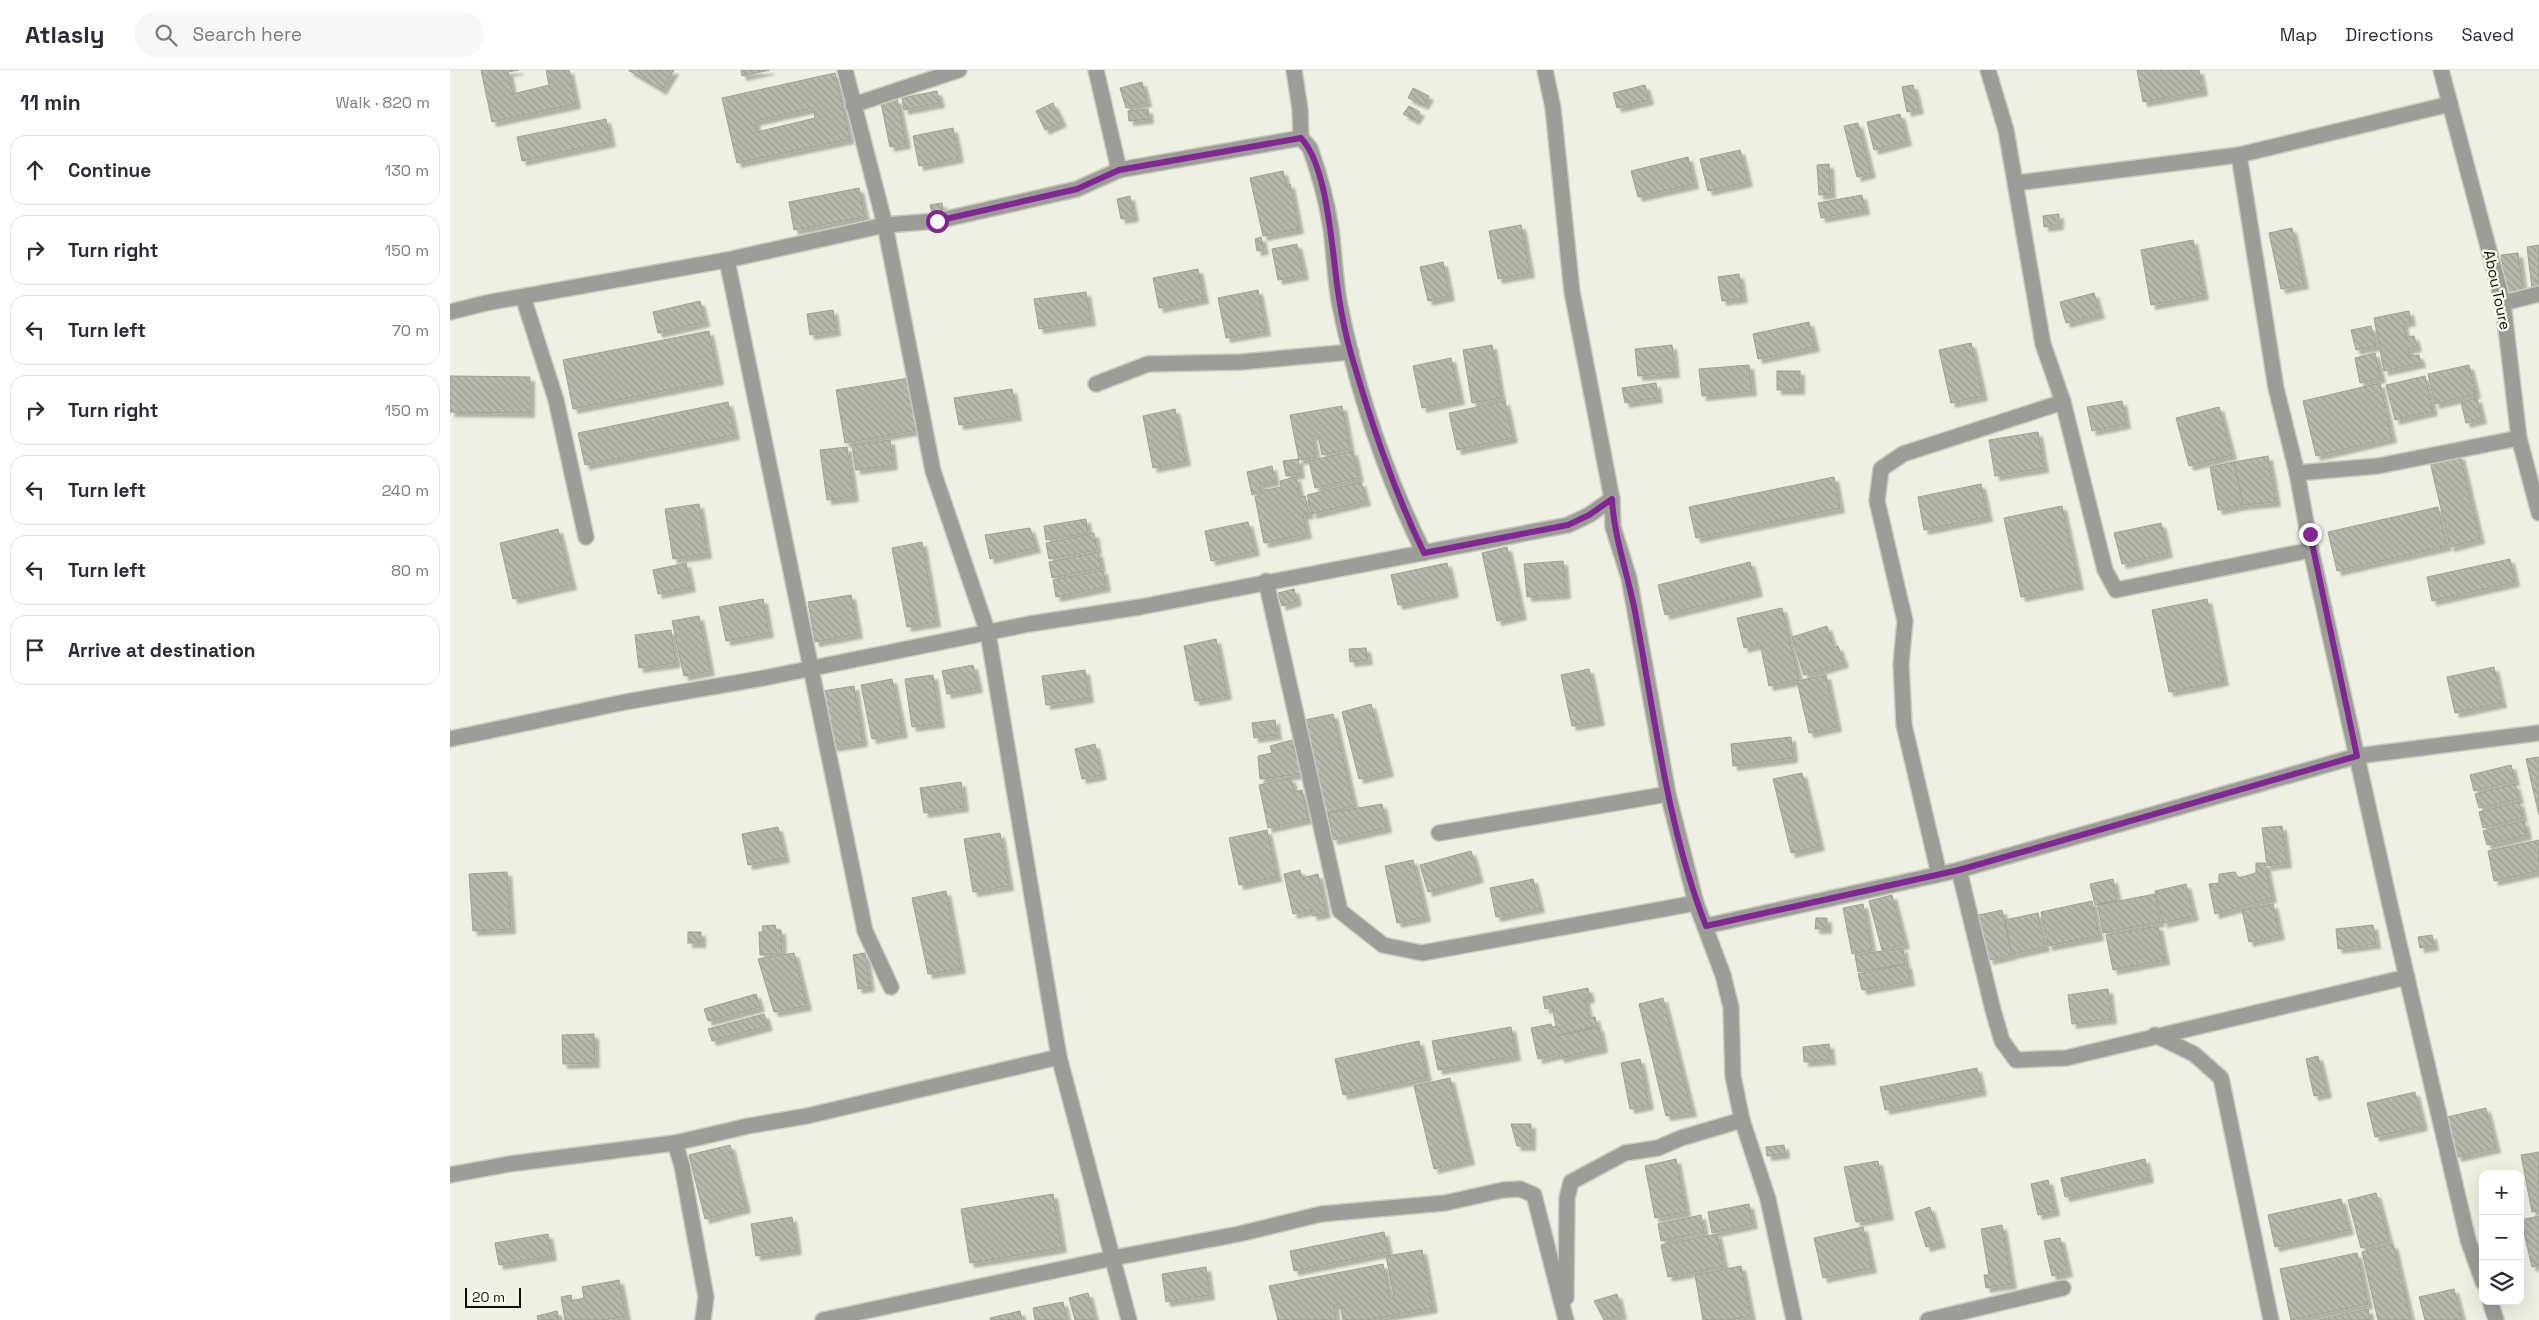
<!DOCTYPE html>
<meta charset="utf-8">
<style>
:root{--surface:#fff;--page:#f7f7f7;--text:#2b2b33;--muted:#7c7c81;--line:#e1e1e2}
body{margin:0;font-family:"Space Grotesk",sans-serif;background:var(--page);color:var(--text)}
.controls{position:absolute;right:15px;bottom:15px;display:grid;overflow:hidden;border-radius:10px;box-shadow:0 5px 20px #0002}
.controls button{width:45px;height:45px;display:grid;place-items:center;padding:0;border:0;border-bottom:1px solid var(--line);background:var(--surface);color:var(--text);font:25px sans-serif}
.scale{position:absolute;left:15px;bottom:12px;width:56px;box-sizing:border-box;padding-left:5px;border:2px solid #0c0c08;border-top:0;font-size:14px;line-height:18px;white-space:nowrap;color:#0c0c08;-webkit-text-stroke:4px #fcfdef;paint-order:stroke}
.stop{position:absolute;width:15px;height:15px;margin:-11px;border:4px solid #802794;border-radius:50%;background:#fff}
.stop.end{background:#802794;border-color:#fff;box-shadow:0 1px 5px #0008}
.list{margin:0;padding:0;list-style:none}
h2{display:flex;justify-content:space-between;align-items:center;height:65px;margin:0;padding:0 20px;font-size:21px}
h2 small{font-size:16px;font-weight:400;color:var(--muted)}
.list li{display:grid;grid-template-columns:32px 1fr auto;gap:15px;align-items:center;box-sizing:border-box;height:70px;margin:0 10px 10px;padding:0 10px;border:1px solid var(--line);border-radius:15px}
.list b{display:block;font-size:19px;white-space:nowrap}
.list em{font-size:16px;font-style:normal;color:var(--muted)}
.icon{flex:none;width:28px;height:28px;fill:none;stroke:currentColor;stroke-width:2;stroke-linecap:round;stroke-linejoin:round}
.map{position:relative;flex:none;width:2089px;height:1250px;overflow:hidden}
header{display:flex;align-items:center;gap:30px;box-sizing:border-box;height:70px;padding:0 25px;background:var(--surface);border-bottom:1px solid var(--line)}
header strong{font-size:24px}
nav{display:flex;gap:28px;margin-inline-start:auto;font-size:18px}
.search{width:350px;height:45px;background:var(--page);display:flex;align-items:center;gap:12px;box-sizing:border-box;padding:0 18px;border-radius:28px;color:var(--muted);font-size:19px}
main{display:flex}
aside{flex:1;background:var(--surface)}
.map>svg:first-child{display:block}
</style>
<header>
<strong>Atlasly</strong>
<div class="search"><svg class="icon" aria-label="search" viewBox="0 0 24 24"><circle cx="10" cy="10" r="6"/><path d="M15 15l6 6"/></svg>Search here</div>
<nav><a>Map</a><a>Directions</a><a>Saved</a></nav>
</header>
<main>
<aside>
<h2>11 min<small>Walk · 820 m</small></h2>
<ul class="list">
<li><svg class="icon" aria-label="ahead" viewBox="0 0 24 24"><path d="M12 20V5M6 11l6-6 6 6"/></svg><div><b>Continue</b></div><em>130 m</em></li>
<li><svg class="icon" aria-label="right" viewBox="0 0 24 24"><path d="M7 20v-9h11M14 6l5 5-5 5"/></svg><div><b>Turn right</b></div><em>150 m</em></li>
<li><svg class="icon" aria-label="left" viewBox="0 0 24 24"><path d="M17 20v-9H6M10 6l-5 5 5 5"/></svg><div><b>Turn left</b></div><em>70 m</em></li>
<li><svg class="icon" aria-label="right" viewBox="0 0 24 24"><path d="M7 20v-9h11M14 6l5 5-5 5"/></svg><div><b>Turn right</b></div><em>150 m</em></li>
<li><svg class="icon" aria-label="left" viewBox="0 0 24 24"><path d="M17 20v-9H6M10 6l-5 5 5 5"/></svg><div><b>Turn left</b></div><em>240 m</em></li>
<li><svg class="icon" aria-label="left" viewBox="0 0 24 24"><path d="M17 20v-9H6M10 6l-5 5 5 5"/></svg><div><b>Turn left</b></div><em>80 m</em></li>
<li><svg class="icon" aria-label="arrive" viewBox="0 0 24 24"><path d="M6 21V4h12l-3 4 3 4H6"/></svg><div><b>Arrive at destination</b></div></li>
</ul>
</aside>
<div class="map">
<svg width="2089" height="1250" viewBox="0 0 2089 1250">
<defs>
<pattern id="building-back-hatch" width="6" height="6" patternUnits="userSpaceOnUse" patternTransform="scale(1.25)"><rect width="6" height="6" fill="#b8b9ac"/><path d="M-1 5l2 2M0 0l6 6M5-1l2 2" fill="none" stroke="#9d9e92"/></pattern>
<filter id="shadow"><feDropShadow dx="4.5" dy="4.5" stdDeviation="1" flood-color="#0004"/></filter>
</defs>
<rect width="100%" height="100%" fill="#efefe2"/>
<g fill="url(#building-back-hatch)" stroke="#a0a094" fill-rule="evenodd" filter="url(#shadow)">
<path d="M31 0H69L58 2 63 24 99 15 96 0H119L126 34 42 52Z"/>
<path d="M178 0H224L212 20Z"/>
<path d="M291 0H320L292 6Z"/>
<path d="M1687 0H1749L1753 21 1693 32Z"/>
<path d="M385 3 400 69 287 93 272 28ZM363 38 365 48 307 62 305 51Z"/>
<path d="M692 12 697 32 676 38 670 18Z"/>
<path d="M1195 15 1199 30 1167 38 1163 23Z"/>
<path d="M1463 15 1469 39 1457 42 1452 17Z"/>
<path d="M963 18 979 26 974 35 958 28Z"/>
<path d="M487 21 490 33 454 40 452 28Z"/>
<path d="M447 29 456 74 440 77 431 33Z"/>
<path d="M603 33 612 52 595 60 586 41Z"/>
<path d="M959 36 970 42 965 50 953 44Z"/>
<path d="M698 39 699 49 679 51 678 41Z"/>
<path d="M1450 44 1457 71 1424 80 1417 52Z"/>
<path d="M156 49 161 72 72 91 67 67Z"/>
<path d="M1408 53 1421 103 1407 107 1394 56Z"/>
<path d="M503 58 509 88 469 96 463 66Z"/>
<path d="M1290 80 1298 112 1258 121 1250 89Z"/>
<path d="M1238 87 1244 114 1188 127 1181 101Z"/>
<path d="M1379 94 1381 124 1369 125 1367 95Z"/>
<path d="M833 101 836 115 840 114 849 159 813 166 800 108Z"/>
<path d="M409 118 415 147 344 160 339 132Z"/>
<path d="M1412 125 1415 140 1371 148 1368 133Z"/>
<path d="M680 126 684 147 671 149 667 129Z"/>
<path d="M492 133 494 145 483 147 480 135Z"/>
<path d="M1609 144V155L1594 157 1593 146Z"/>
<path d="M1071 155 1080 203 1048 209 1039 161Z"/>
<path d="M1842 158 1854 214 1831 219 1819 163Z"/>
<path d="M811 167 814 180 807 181 805 169Z"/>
<path d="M1743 170 1754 225 1701 235 1691 180Z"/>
<path d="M847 174 854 205 828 210 822 179Z"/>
<path d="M2089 175V217L2082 218 2077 177Z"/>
<path d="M2068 183 2074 226 2057 228 2051 185Z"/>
<path d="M993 192 1000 226 978 231 970 197Z"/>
<path d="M748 199 754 229 709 238 703 208Z"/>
<path d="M1289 204 1293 228 1272 231 1268 207Z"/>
<path d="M808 220 816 261 776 268 768 228Z"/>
<path d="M636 222 641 251 589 259 584 229Z"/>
<path d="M1644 223 1650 244 1616 253 1610 232Z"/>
<path d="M250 231 255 252 208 263 203 242Z"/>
<path d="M383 240 386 261 360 265 357 244Z"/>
<path d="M1959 241 1961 251 1953 253 1956 267 1964 266 1967 277 1958 279 1959 286 1969 285 1971 293 1934 301 1924 248Z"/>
<path d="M1359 252 1365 277 1308 289 1303 264Z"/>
<path d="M1921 256 1926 276 1906 280 1901 260Z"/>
<path d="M259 261 269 310 123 339 113 290Z"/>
<path d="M1521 273 1533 326 1501 333 1489 280Z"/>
<path d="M1042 275 1051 328 1022 333 1013 280Z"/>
<path d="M1222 275 1225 303 1188 306 1185 279Z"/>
<path d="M1925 283 1931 308 1910 313 1905 288Z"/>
<path d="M1001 288 1010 330 972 338 963 296Z"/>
<path d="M1299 295 1302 321 1252 326 1249 299Z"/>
<path d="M2019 295 2026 324 1985 334 1978 304Z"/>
<rect x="1327" y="301" width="23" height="19"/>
<path d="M0 306 80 307V343L0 342Z"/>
<path d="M1975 306 1983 341 1945 350 1936 315Z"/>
<path d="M459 308 468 360 395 373 386 320Z"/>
<path d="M1206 313 1208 328 1175 333 1172 318Z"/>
<path d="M1930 313 1942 368 1866 386 1853 331Z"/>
<path d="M562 319 567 346 509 355 504 328Z"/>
<path d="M2027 328 2032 349 2016 353 2011 332Z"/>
<path d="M1055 331 1063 368 1007 380 999 343Z"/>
<path d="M1672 331 1676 354 1642 361 1637 337Z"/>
<path d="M278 332 285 365 135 395 128 363Z"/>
<path d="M892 336 900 379 872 385 868 364 862 366 866 387 849 390 840 345Z"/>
<path d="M1769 337 1782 385 1739 396 1726 348Z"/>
<path d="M725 339 736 391 703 398 693 346Z"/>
<path d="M1588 362 1594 398 1545 406 1539 370Z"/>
<path d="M440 370 443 395 406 400 402 375Z"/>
<path d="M397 377 404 427 377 430 370 380Z"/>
<path d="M903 381 909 408 865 418 859 391Z"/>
<path d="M2010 385 2030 469 2000 477 1980 392Z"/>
<path d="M1818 386 1826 432 1793 435 1784 392Z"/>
<path d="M848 389 850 404 836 406 833 391Z"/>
<path d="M1784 392 1793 435 1768 440 1760 397Z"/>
<path d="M822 396 825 411 811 414 810 422 802 425 797 402Z"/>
<path d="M846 407 850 427 855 426 859 444 853 445 857 464 814 473 805 427 811 425V421L831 417 830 411Z"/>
<path d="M1384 407 1390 438 1246 468 1239 437Z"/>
<path d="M911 412 916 431 862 444 857 425Z"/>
<path d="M1531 414 1538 447 1474 460 1468 427Z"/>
<path d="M249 434 257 484 223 489 215 439Z"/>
<path d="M1612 436 1629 515 1571 527 1554 448Z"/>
<path d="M1988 437 1997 476 1887 501 1878 462Z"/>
<path d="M636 449 638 463 596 470 594 456Z"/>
<path d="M798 452 805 481 761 491 755 461Z"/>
<path d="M1711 453 1718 483 1672 494 1664 463Z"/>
<path d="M580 458 586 478 540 489 535 465Z"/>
<path d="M108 459 122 515 63 529 50 473Z"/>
<path d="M644 463 647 480 599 489 596 473Z"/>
<path d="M472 472 486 552 457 557 442 478Z"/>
<path d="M1057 477 1072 545 1047 551 1032 483Z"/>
<path d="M648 482 651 498 602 508 599 492Z"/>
<path d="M2060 489 2065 512 1982 531 1977 507Z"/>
<path d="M1113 491 1116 524 1077 527 1074 494Z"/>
<path d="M1300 492 1308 522 1215 545 1208 515Z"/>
<path d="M236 493 241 517 208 524 203 500Z"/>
<path d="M997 493 1004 523 948 535 941 505Z"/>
<path d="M653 500 656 517 606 527 603 510Z"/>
<path d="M844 519 847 531 832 536 828 523Z"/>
<path d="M401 525 408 564 365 572 358 532Z"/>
<path d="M313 529 319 563 276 571 269 537Z"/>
<path d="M1757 529 1774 611 1719 622 1702 540Z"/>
<path d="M1332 538 1349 610 1319 616 1310 574 1294 578 1287 548Z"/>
<path d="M249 546 260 601 234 606 222 551Z"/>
<path d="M1377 556 1384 578 1388 576 1394 593 1354 605 1342 567Z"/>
<path d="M221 560 226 593 189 598 185 565Z"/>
<path d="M766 569 777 625 745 631 734 576Z"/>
<path d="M916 578 918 590 900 592 899 579Z"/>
<path d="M523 595 528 618 497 624 492 601Z"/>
<path d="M2044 597 2052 633 2005 643 1997 607Z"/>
<path d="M1139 599 1150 651 1122 656 1111 605Z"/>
<path d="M635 600 639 628 596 635 592 606Z"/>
<path d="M483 605 490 653 462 657 455 609Z"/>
<path d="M1376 605 1387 657 1359 663 1347 611Z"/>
<path d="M442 609 453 663 422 669 411 615Z"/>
<path d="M404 616 413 672 382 677 373 621Z"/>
<path d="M921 634 939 702 909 709 892 642Z"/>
<path d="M883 644 904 736 878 743 871 748 850 651Z"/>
<path d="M825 650 827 665 804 668 802 653Z"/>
<path d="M1341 667 1343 688 1283 696 1281 674Z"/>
<path d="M842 670 851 704 810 709 808 686 822 683 820 676Z"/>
<path d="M645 674 652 705 632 709 625 679Z"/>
<path d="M2089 687V745L2076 689Z"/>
<path d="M2061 695 2065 711 2024 721 2020 705Z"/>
<path d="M1352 703 1370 776 1341 783 1323 709Z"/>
<path d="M841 708 844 722 852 720 858 749 818 758 809 715Z"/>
<path d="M511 712 514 737 474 743 470 718Z"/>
<path d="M2065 714 2069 729 2029 738 2025 724Z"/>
<path d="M2069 732 2073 748 2033 758 2029 742Z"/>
<path d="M932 734 937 758 883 770 878 743Z"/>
<path d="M2074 751 2077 765 2037 775 2033 761Z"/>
<path d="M1832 756 1837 793 1817 796 1812 758Z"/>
<path d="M328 757 335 788 298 795 292 764Z"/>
<path d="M817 760 827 807 789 815 779 768Z"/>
<path d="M550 763 559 816 523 822 514 769Z"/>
<path d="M2089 770V801L2044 811 2038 781Z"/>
<path d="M1021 781 1029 808 978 822 970 795Z"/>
<path d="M963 790 976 847 947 853 935 796Z"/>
<path d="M1806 793H1815L1822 828 1765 844 1759 814 1769 813V804L1785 802 1788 808 1806 803Z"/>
<path d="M850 800 852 808 868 804 876 843 863 846 861 840 843 844 834 804Z"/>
<path d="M57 802 61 859 23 861 19 804Z"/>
<path d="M1083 809 1090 838 1046 847 1040 818Z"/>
<path d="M1663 809 1667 830 1645 835 1640 814Z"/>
<path d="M1736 814 1744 846 1713 853 1705 821Z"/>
<path d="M496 821 511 899 478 904 462 828Z"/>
<path d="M1705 824 1710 852 1653 863 1648 835Z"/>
<path d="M1442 825 1455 874 1432 880 1419 831Z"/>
<path d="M1642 831 1649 866 1598 876 1591 842Z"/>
<path d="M1413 834 1422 880 1402 884 1393 838Z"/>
<path d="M1823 834 1830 865 1799 872 1792 840Z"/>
<path d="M1552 840 1562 885 1539 890 1529 845Z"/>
<path d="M1588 843 1595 877 1562 884 1555 850Z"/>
<path d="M1366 848H1377V859H1365Z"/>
<path d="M325 855 326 860H331L332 884 310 885 309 862H313L312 856Z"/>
<path d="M1923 855 1926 874 1888 879 1886 859Z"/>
<path d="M1708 856 1715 890 1663 900 1656 865Z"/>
<rect x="238" y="862" width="13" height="11"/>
<path d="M1982 865 1984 876 1970 878 1968 867Z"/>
<path d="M1453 878 1455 894 1408 902 1405 885Z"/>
<path d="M344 883 357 936 324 942 308 889Z"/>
<path d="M415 883 420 917 408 919 403 885Z"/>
<path d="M1457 894 1460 911 1412 920 1408 904Z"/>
<path d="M1138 918 1140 928 1135 929 1139 948 1145 947 1147 956 1106 966 1149 957 1153 978 1110 988 1109 984 1088 989 1081 958 1101 954 1102 957 1106 956 1102 937 1095 939 1093 927Z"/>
<path d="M1658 919 1662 949 1622 954 1618 925Z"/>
<path d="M306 924 310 937 258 951 254 939Z"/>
<path d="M1213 928 1242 1042 1216 1046 1189 934Z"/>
<path d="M314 944 318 956 262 971 258 959Z"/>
<path d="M1061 957 1066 986 988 1000 982 971Z"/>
<path d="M144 964 145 993 113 994 112 965Z"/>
<path d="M969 971 977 1007 893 1025 885 989Z"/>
<path d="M1379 974 1381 990 1354 992 1353 977Z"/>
<path d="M1868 986 1877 1023 1864 1026 1856 989Z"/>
<path d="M1190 989 1199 1035 1180 1039 1171 993Z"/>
<path d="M1527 998 1532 1021 1435 1040 1430 1017Z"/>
<path d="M1000 1008 1020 1090 984 1099 964 1016Z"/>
<path d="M1965 1022 1973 1056 1925 1067 1917 1033Z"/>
<path d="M2036 1038 2046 1078 2007 1087 1997 1047Z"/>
<path d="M1061 1054H1081V1076H1067Z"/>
<path d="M280 1075 296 1138 255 1149 239 1085Z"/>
<path d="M1334 1075 1335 1084 1317 1086 1316 1077Z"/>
<path d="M2089 1082V1141L2082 1142 2071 1085Z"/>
<path d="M1226 1089 1236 1142 1205 1148 1195 1096Z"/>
<path d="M1695 1089 1699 1108 1615 1127 1611 1108Z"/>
<path d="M1428 1091 1439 1145 1406 1152 1394 1097Z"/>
<path d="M1598 1110 1605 1141 1588 1145 1581 1114Z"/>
<path d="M1926 1123 1939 1171 1911 1178 1898 1130Z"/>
<path d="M603 1124 612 1178 520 1193 511 1139Z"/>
<path d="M1891 1129 1899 1160 1825 1177 1818 1145Z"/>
<path d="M1299 1134 1303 1154 1262 1163 1258 1142Z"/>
<path d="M1480 1137 1491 1173 1476 1177 1465 1142Z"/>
<path d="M1251 1145 1254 1162 1211 1171 1208 1154Z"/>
<path d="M2089 1146V1195L2082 1197 2071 1150Z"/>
<path d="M342 1147 347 1180 306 1186 301 1154Z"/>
<path d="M1552 1155 1562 1214 1536 1218 1534 1205H1539L1531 1159Z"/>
<path d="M1413 1157 1422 1198 1373 1208 1364 1168Z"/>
<path d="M934 1162 938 1182 844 1201 840 1181Z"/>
<path d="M98 1164 102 1186 49 1195 45 1173Z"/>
<path d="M1267 1164 1274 1196 1218 1207 1211 1175Z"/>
<path d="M1610 1168 1618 1202 1602 1206 1594 1171Z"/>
<path d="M1943 1174 1961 1250H1928L1912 1182Z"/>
<path d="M972 1180 983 1238 916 1250H893L890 1234 884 1235 886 1250H828L819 1216 933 1194 940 1228 944 1226 936 1186Z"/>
<path d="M1907 1183 1918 1234 1841 1250 1830 1199Z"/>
<path d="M1291 1196 1301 1246 1280 1250H1253L1245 1205Z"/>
<path d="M756 1197 760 1225 716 1232 712 1204Z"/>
<path d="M169 1210 176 1246 154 1250H115L111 1227 121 1225 122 1231 134 1228 132 1217Z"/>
<path d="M2004 1219 2012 1250H1975L1969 1227Z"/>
<path d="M638 1223 645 1250H625L619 1228Z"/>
<path d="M1167 1224 1172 1245 1154 1250 1144 1231Z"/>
<path d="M613 1232 617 1250H585L583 1238Z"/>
<path d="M1918 1239 1920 1250H1869Z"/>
<path d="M107 1241 109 1250H88L87 1246Z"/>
<path d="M570 1241 572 1250H541L540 1248Z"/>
</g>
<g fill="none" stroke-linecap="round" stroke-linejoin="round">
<g stroke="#cbcbbf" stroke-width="18">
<g id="minor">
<path d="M395 0 435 155 483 401 538 563 609 987 679 1250"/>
<path d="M646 0 669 100 851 68 860 78C869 103 877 132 881 159 884 183 885 207 889 231 906 317 935 404 974 483"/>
<path d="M844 0 850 39 851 68"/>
<path d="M1095 0 1103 38 1122 222 1162 429 1163 457 1179 508 1218 724 1246 833 1273 905 1281 937 1283 1006 1292 1050 1318 1129 1344 1250"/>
<path d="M1538 0 1556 60 1593 274 1613 332 1655 500 1666 520 1861 480"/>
<path d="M1991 0 2053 233 2069 368 2089 443"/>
<path d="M403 35 509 0"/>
<path d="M1789 85 1826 318 1847 403 1861 480 1940 835 2018 1170 2033 1212"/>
<path d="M1566 113 1789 85 2000 34"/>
<path d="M277 190 415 861 441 917"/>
<path d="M73 227 106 330 136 467"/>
<path d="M2053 233 2089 224"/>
<path d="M0 242 36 233 277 190 435 155 487 151 627 119 669 100"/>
<path d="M646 314 698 294 791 292 901 282"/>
<path d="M1847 403 1928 396 2069 368"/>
<path d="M816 511 890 841 933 875 972 883 1246 833"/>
<path d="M0 669 175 632 314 608 579 554 690 537 1118 455 1139 445 1162 429"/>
<path d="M989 763 1218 724"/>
<path d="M1509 800 1543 940 1552 971 1566 990 1616 988 1957 907"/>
<path d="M1489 804 1454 655 1451 594 1455 551 1427 431 1431 399 1453 384 1613 332"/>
<path d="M1256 856 1509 800 1907 686 2089 663"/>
<path d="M1705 965 1744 984 1771 1008 1821 1250"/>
<path d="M225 1073 232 1096 256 1227 253 1250"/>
<path d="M0 1105 59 1094 225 1073 298 1056 357 1046 609 987"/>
<path d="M1116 1228 1117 1128 1121 1112 1175 1083 1208 1078 1231 1068 1292 1050"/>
<path d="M2040 1231 2046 1250"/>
<path d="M373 1250 663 1188 789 1164 871 1144 995 1133 1053 1120 1070 1119 1084 1125 1116 1250"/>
<path d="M1478 1250 1613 1218"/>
</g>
</g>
<use href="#minor" stroke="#9d9d98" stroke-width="15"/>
</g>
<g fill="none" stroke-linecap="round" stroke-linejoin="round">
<path stroke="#802794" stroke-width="6" d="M487 151 627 119 669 100 851 68C879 97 882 187 889 228 892 247 896 266 901 284 921 352 943 419 974 483L1118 455 1139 445 1162 429C1164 469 1179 507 1186 547 1205 648 1218 760 1256 856L1509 800 1907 686 1860 464"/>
</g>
<g text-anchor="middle" stroke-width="4.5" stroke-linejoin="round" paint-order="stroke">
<g font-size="15" fill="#0c0c08" stroke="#fcfdef">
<text transform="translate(2047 220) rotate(78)" y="5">Abou Toure</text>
</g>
</g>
</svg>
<div class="controls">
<button>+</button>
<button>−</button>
<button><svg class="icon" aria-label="layers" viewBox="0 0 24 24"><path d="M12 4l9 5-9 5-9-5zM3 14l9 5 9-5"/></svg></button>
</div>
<div class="scale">20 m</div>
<div class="stop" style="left:487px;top:151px"></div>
<div class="stop end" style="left:1860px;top:464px"></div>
</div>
</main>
